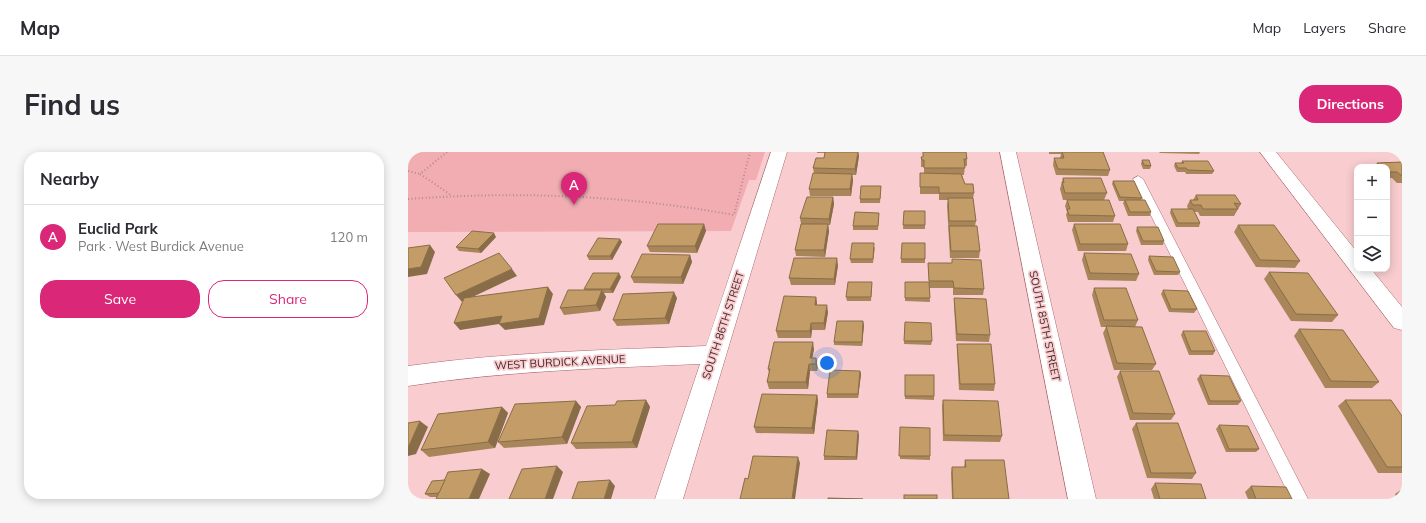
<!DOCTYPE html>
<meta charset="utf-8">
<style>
:root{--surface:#fff;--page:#f7f7f7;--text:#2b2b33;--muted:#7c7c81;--line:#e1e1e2;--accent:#db2777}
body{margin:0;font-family:Mulish,sans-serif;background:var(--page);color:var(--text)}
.controls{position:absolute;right:12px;top:12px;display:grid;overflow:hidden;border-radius:8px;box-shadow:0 2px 10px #0003}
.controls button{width:36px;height:36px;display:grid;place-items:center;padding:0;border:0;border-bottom:1px solid var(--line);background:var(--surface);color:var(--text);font:20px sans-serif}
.you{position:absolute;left:419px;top:211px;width:14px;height:14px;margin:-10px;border:3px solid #fff;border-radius:50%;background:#1a73e8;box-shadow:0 0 0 6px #1a73e833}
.badge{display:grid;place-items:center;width:26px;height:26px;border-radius:50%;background:var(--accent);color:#fff;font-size:13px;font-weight:700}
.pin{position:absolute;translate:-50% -33px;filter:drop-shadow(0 1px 2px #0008)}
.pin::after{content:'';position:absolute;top:21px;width:14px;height:12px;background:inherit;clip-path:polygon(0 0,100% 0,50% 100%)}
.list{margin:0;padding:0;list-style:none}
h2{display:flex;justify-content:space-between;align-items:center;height:52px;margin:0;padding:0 16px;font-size:17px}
h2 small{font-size:13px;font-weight:400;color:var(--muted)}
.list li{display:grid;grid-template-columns:26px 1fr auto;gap:12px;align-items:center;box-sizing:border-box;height:64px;padding:0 16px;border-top:1px solid var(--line)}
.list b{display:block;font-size:15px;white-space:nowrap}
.list p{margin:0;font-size:13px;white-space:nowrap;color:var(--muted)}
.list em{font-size:13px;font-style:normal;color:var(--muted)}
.actions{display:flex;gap:8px;padding:12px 16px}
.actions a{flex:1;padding:9px 0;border:1px solid var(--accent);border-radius:16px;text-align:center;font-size:14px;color:var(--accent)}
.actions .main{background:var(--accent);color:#fff}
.icon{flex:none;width:22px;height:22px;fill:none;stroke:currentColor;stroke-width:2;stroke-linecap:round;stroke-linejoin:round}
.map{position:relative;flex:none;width:994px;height:347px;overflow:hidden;border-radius:16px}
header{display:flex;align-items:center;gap:24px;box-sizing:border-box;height:56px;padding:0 20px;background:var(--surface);border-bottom:1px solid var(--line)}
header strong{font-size:19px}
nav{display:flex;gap:22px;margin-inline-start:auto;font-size:14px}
.intro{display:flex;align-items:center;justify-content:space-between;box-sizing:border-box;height:96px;padding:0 24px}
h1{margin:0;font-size:28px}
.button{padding:10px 18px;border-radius:16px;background:var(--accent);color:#fff;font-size:14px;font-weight:700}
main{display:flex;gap:24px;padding:0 24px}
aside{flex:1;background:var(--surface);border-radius:16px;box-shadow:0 2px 10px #0003}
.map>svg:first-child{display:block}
</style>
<header>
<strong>Map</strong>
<nav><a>Map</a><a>Layers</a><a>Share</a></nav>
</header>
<div class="intro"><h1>Find us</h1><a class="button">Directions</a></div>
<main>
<aside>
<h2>Nearby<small></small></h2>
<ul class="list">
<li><span class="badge">A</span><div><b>Euclid Park</b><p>Park · West Burdick Avenue</p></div><em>120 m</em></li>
</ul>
<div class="actions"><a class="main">Save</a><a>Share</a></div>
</aside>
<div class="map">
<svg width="994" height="347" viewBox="0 0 994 347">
<rect width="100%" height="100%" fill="#f9cdcf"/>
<path fill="#f1adb2" d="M0 0H357L348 28H341L323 79 0 80Z"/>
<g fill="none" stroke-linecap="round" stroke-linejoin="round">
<g stroke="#aa696e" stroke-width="1">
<path id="service" d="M730 24 735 27 900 347H883L725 27Z"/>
</g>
<g stroke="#aa696e" stroke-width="1">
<g id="minor">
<path d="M363 0H379L275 347H247L292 212C194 216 97 219 0 234V214C99 200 198 198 298 194Z"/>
<path d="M592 0H608L688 347H660Z"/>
</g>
</g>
<g stroke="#aa696e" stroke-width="1">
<path id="tertiary" d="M852 0H868L949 100V117H963L994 155V178L986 176Z"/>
</g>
<g stroke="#b18b8e" stroke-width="2" stroke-dasharray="1 2.5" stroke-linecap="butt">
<path d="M39 0 12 22 43 43"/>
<path d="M0 19 12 22"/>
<path d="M0 47C112 39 215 43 326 63L342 0"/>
</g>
<use href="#service" fill="#fff" fill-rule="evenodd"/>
<use href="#minor" fill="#fff" fill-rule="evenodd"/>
<use href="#tertiary" fill="#fff" fill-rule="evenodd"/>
</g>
<g fill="#a88659">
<path d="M409 0H450L451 4 448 23H444L445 28 443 44H402L401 37 406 21 405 16 416 6 417 1H409Z"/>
<path d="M515 0 559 7V14H557L556 23H554L557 32 566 41 565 47 568 69 567 74 572 99 571 106H542L539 53 540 48H531V42H512V21H516V15H513V5H515Z"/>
<path d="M641 0H695L702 18 700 24 648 23 645 13 646 6H652L653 2H641Z"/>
<path d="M751 0H792L791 2 752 1Z"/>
<path d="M734 8 743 14 742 17H735L733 12Z"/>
<path d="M774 9 806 19 804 22H778L777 20H769L766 14 767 11H773Z"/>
<path d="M994 10V31H989L984 26H979V15H966L969 11Z"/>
<path d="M655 26 699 41 696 48H655L652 37Z"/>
<path d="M705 29 734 46 733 48 743 60 742 64H720L715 51 716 49H711L704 32Z"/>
<path d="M473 34 472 51H452V47Z"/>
<path d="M788 43 833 52 826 64H792L790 60H786L792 71 791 75H768L762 61 763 57H780L779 54 782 48H785Z"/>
<path d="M425 45 426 52 422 73H420L421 79 417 105 388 104 387 98 393 72 392 66Z"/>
<path d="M659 48 707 64 705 70H660L658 63 659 60 657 54Z"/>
<path d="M496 59H517V77H495Z"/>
<path d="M471 61 470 78H445V74Z"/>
<path d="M296 72 298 79 289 101 242 100 239 94Z"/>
<path d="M666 72 720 92 718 99H670L664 78Z"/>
<path d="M830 73 892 109 887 116 848 115 826 80Z"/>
<path d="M729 75 756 89 755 93H733L728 79Z"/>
<path d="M88 85 73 101 51 99 48 95Z"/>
<path d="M212 87 214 90 204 108H181L179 104Z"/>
<path d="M494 91H517V111H493Z"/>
<path d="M467 95 465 111H443L442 107Z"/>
<path d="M676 101 731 122 728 129 680 128 674 108Z"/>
<path d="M282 103 284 110 275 132 226 131 223 125Z"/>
<path d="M741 104 772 120 770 123H746L740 108Z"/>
<path d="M544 107 576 137 575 143H545V136H521L522 150 497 149V130H521L520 111H544Z"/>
<path d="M430 113 427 133H383L381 126Z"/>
<path d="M861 120 930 163 924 170 883 169 856 127Z"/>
<path d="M213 125 205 141H196L198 145 192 159 156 163 152 156 177 138 176 137Z"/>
<path d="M464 134 463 149H439L438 145Z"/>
<path d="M686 136 730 168 727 175 748 212 744 218H706L695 181 698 175H693L684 143Z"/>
<path d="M755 138 789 157 786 161 761 160 753 142Z"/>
<path d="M408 145 409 153 420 160 417 178H404L403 186H370L368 179Z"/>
<path d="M269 146 261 172 209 174 205 168Z"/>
<path d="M546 146 582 183 581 190 548 189 546 153Z"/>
<path d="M497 170 524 189 523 193 496 192Z"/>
<path d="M456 173 454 194 426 193V190Z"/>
<path d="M891 177 971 230 964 236H917L886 184Z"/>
<path d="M775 179 807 199 805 203H781L773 183Z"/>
<path d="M549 192 587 232 586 239 551 238 549 199Z"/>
<path d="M406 197 404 206 410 213 409 219H402L400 237H361L359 230 361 221 360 217Z"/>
<path d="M452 219 453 222 450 246H419V242Z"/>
<path d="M712 219 767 262 763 268H722L709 225Z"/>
<path d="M497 223 526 244V248L497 247Z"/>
<path d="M792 223 833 249 830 253H800L789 227Z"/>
<path d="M409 243 410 249 406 282 348 281 346 275Z"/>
<path d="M238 248 242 255 229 296 168 297 163 291 207 253Z"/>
<path d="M535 248 594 284 592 290 535 289 534 254Z"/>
<path d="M937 248 994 264V321H970L930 254Z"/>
<path d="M168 249 173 255 159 292 96 296 90 290Z"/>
<path d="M94 255 100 261 87 296 21 305 13 298Z"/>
<path d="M728 271 788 321 784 327 739 326 724 277Z"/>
<path d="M811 273 851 297 848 300H818L808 277Z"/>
<path d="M492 275 522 304V308L492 307Z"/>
<path d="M451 283 449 308H416V304Z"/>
<path d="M557 308 601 347H544L543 321 544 315H556Z"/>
<path d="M82 322 29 345H22L17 342 37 328Z"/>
<path d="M747 331 798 347H746L743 337Z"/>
<path d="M843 334 884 347H840L837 340Z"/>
<path d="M994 337V347H989L987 342Z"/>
</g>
<g fill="#886d48">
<path d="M450 0 451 4 448 23 447 17Z"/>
<path d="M444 22 445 28 443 44 442 37Z"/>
<path d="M425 45 426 52 422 73 421 67Z"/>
<path d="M296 72 298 79 289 101 287 94Z"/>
<path d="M420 72 421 79 417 105 416 98Z"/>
<path d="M86 81 88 85 73 101 70 97Z"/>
<path d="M212 87 214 90 204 108 202 104Z"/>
<path d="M22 93 27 100 19 122 0 125V117Z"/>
<path d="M282 103 284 110 275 132 273 125Z"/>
<path d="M429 106 430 113 427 133 426 127Z"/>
<path d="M104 117 109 124 54 150 48 143Z"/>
<path d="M211 121 213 125 205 141 202 137Z"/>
<path d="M140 135 145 142 136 173 97 178 91 172 52 178 46 171Z"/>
<path d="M194 138 198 145 192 159 188 153Z"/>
<path d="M266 140 269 146 261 172 257 166Z"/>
<path d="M408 145 409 151 408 160 407 153Z"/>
<path d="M419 153 420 160 417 178 416 171Z"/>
<path d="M455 169 456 173 454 194V190Z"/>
<path d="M403 171 404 178 403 186 402 179Z"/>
<path d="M405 190 406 197 403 213 402 206Z"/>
<path d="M408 206 410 213 409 219 408 212Z"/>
<path d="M401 212 402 219 400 237 398 230Z"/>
<path d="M452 219 453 222 450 246V242Z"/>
<path d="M409 243 410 249 406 282 404 276Z"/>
<path d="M238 248 242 255 229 296 224 290Z"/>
<path d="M168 249 173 255 159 292 154 285Z"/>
<path d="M94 255 100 261 87 296 80 290Z"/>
<path d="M12 269 20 275 8 302 0 304V296Z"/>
<path d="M450 279 451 283 449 308 448 305Z"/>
<path d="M390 305 392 311 387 347H384Z"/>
<path d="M149 314 155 320 145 347H137Z"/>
<path d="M74 317 82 322 71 347H61Z"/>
<path d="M202 328 207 334 203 347H196Z"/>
</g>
<g fill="#c39c67" stroke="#886d48">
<path d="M417 0H450L447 17 405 16 408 6H416Z"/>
<path d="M515 0H558L559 7H556L557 16H516V8H514L513 5H515Z"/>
<path d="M654 0H695L702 18 650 17 646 6H656Z"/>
<path d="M734 8H741L743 14 736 13Z"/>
<path d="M774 9H800L806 19 780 18 778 16H770L767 11H776Z"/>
<path d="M994 10V24L989 20H980L979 19V15H974L969 11Z"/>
<path d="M405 21 444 22 442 37H401Z"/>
<path d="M512 21 553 22 557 32H565L566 41H531V35H512Z"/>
<path d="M655 26H693L699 41H657L654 30 656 31Z"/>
<path d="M705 29H726L734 46 712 45Z"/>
<path d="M453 34H473L472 47H452Z"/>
<path d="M788 43H827L833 52 826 51 830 57H795L793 53H785L782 48H790Z"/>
<path d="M399 45H425L421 67 392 66Z"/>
<path d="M540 46H565L568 69H541Z"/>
<path d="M659 48H701L707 64 661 63 659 57H662Z"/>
<path d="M717 48H737L743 60H722Z"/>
<path d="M763 57H785L792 71H770Z"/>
<path d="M496 59H517V73H495Z"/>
<path d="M447 60 471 61 470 74H445Z"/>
<path d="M250 72H296L287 94H239Z"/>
<path d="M393 72H420L416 98H387Z"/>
<path d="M666 72H712L720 92H672Z"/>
<path d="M830 73H866L892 109 852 108Z"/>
<path d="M541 74H569L572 99H543Z"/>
<path d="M729 75H750L756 89H735Z"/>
<path d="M64 79 86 81 70 97 48 95Z"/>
<path d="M190 86 212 87 202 104H179Z"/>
<path d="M444 91H466L465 107H442Z"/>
<path d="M494 91H517V107H493Z"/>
<path d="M22 93 13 115 0 117V96Z"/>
<path d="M91 101 104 117 48 143 36 126Z"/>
<path d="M676 101 723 102 731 122 682 121Z"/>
<path d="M234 102 282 103 273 125H223Z"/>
<path d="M741 104 765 105 772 120 748 119Z"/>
<path d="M386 106H429L426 127 381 126Z"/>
<path d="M544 107 573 108 576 137 546 136 545 129H521L520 111H544Z"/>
<path d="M861 120 900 121 930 163 888 162Z"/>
<path d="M185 121H211L202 137H176Z"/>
<path d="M440 130H464L463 145H438Z"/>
<path d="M497 130H521L522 146H497Z"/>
<path d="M140 135 131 166 91 172 94 164 46 171 56 146Z"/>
<path d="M686 136H718L730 168H696Z"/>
<path d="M160 138H194L188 153 152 156Z"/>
<path d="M755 138 780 139 789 157H763Z"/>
<path d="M266 140 257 166 205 168 215 142Z"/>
<path d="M376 144 408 145 407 153H419L416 171H403L402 179H368Z"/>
<path d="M546 146 578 147 582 183 549 182Z"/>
<path d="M429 169H455L454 190H426Z"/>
<path d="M497 170 523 171 524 189H496Z"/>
<path d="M698 174 734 175 748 212 709 211Z"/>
<path d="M891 177 935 178 971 230 923 229Z"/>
<path d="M775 179H798L807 199H783Z"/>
<path d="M366 190H405L402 206H408V212H401L398 230H359L362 217H360Z"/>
<path d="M549 192H583L587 232H552Z"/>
<path d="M422 218 452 219 450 242H419Z"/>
<path d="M712 219H751L767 262 725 261Z"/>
<rect x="497" y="223" width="29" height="21"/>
<path d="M792 223 821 224 833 249H802Z"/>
<path d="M354 242 409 243 404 276 346 275Z"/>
<path d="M238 248 224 290 163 291 179 254 207 253 209 249Z"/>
<path d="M535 248 590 249 594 284 536 283Z"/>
<path d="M937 248H983L994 264V315H979Z"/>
<path d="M168 249 154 285 90 290 107 252Z"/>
<path d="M94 255 80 290 13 298 30 262Z"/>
<path d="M12 269 0 296V271Z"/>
<path d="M728 271H770L788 321H743Z"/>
<path d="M811 273 840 274 851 297H821Z"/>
<path d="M492 275 522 276V304H491Z"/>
<path d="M419 278 450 279 448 305 416 304Z"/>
<path d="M345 304 390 305 384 347H332L337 326 340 327Z"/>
<path d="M557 308H596L601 347H545L544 315H558Z"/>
<path d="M149 314 137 347H101L114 317Z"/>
<path d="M74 317 61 347H28L40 320Z"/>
<path d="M37 328 31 341 17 342 24 329Z"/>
<path d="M202 328 196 347H164L170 330Z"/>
<path d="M747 331 793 332 798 347H752Z"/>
<path d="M843 334 878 335 884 347H848Z"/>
<rect x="496" y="343" width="33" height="4"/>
<path d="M420 346 455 347H420Z"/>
</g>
<g text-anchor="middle" stroke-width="3.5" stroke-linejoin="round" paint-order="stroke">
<g font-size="11" fill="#44282b" stroke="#f9cdcf">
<text transform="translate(315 173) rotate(-72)" y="4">SOUTH 86TH STREET</text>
<text transform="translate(637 174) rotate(78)" y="4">SOUTH 85TH STREET</text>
<text transform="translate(152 210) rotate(-3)" y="4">WEST BURDICK AVENUE</text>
</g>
</g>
</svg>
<div class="controls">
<button>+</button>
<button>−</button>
<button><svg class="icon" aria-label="layers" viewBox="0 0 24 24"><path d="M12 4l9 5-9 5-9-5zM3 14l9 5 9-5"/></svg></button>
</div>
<div class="you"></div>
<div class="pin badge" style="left:166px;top:53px">A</div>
</div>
</main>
